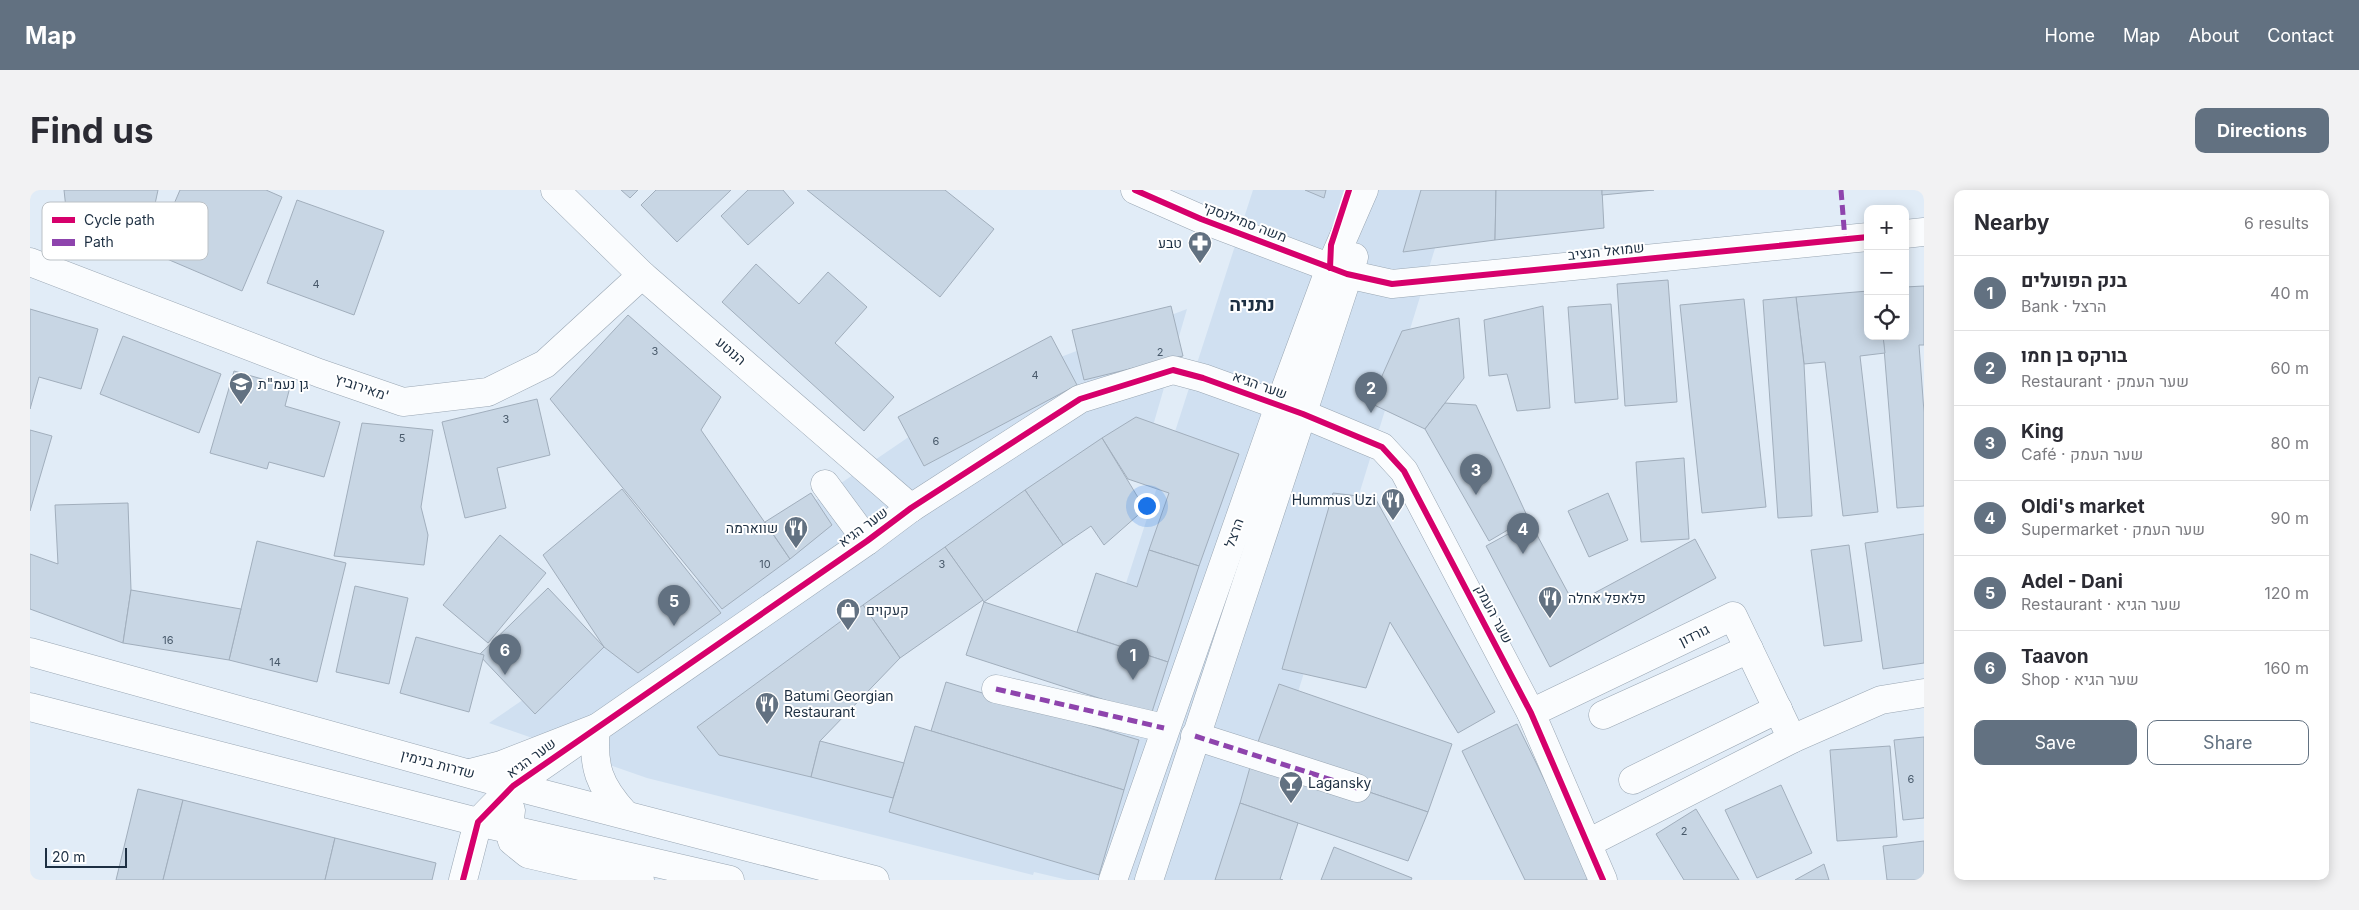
<!DOCTYPE html>
<meta charset="utf-8">
<style>
:root{--surface:#fff;--page:#f2f2f3;--text:#2b2b33;--muted:#7c7c81;--line:#e1e1e2;--accent:#627181}
body{margin:0;font-family:Inter,Heebo,sans-serif;background:var(--page);color:var(--text)}
.controls{position:absolute;right:15px;top:15px;display:grid;overflow:hidden;border-radius:10px;box-shadow:0 2px 12px #0003}
.controls button{width:45px;height:45px;display:grid;place-items:center;padding:0;border:0;border-bottom:1px solid var(--line);background:var(--surface);color:var(--text);font:25px sans-serif}
.scale{position:absolute;left:15px;bottom:12px;width:82px;box-sizing:border-box;padding-left:5px;border:2px solid #1d2f42;border-top:0;font-size:14px;line-height:18px;white-space:nowrap;color:#1d2f42;-webkit-text-stroke:4px #fff;paint-order:stroke}
.you{position:absolute;left:1116px;top:315px;width:18px;height:18px;margin:-12px;border:4px solid #fff;border-radius:50%;background:#1a73e8;box-shadow:0 0 0 8px #1a73e833}
.badge{display:grid;place-items:center;width:32px;height:32px;border-radius:50%;background:var(--accent);color:#fff;font-size:16px;font-weight:700}
.pin{position:absolute;translate:-50% -41px;filter:drop-shadow(0 1px 2px #0008)}
.pin::after{content:'';position:absolute;top:26px;width:18px;height:15px;background:inherit;clip-path:polygon(0 0,100% 0,50% 100%)}
.list{margin:0;padding:0;list-style:none}
h2{display:flex;justify-content:space-between;align-items:center;height:65px;margin:0;padding:0 20px;font-size:21px}
h2 small{font-size:16px;font-weight:400;color:var(--muted)}
.list li{display:grid;grid-template-columns:32px 1fr auto;gap:15px;align-items:center;box-sizing:border-box;height:75px;padding:0 20px;border-top:1px solid var(--line)}
.list b{display:block;font-size:19px;white-space:nowrap}
.list p{margin:0;font-size:16px;white-space:nowrap;color:var(--muted)}
.list em{font-size:16px;font-style:normal;color:var(--muted)}
.actions{display:flex;gap:10px;padding:15px 20px}
.actions a{flex:1;padding:11px 0;border:1px solid var(--accent);border-radius:10px;text-align:center;font-size:18px;color:var(--accent)}
.actions .main{background:var(--accent);color:#fff}
.icon{flex:none;width:28px;height:28px;fill:none;stroke:currentColor;stroke-width:2;stroke-linecap:round;stroke-linejoin:round}
.map{position:relative;flex:none;width:1894px;height:690px;overflow:hidden;border-radius:10px}
header{display:flex;align-items:center;gap:30px;box-sizing:border-box;height:70px;padding:0 25px;background:var(--accent);color:#fff}
header strong{font-size:24px}
nav{display:flex;gap:28px;margin-inline-start:auto;font-size:18px}
.intro{display:flex;align-items:center;justify-content:space-between;box-sizing:border-box;height:120px;padding:0 30px}
h1{margin:0;font-size:35px}
.button{padding:12px 22px;border-radius:10px;background:var(--accent);color:#fff;font-size:18px;font-weight:700}
main{display:flex;gap:30px;padding:0 30px}
aside{flex:1;background:var(--surface);border-radius:10px;box-shadow:0 2px 12px #0003}
.map>svg:first-child{display:block}
</style>
<header>
<strong>Map</strong>
<nav><a>Home</a><a>Map</a><a>About</a><a>Contact</a></nav>
</header>
<div class="intro"><h1>Find us</h1><a class="button">Directions</a></div>
<main>
<div class="map">
<svg width="1894" height="690" viewBox="0 0 1894 690">
<rect width="100%" height="100%" fill="#e1ecf7"/>
<path fill="#d0e0f1" d="M1223 0H1423L1210 690H1038L1004 682 1003 685 617 588 459 533 952 197 1157 119 1122 239 701 539 1022 617 1017 638Z"/>
<g fill="#c8d6e4" stroke="#a1aebc">
<path d="M34 0H128L115 61 38 37Z"/>
<path d="M150 0H236L252 7 212 101 123 63Z"/>
<path d="M591 0H608L600 8Z"/>
<path d="M626 0H701L647 52 611 15Z"/>
<path d="M718 0H753L764 13 718 55 691 26Z"/>
<path d="M777 0H915L964 39 910 107Z"/>
<path d="M1275 0H1296L1294 8Z"/>
<path d="M1391 0H1466L1465 50 1373 62Z"/>
<path d="M1466 0H1572L1574 38 1465 50Z"/>
<path d="M1572 0H1624L1572 5Z"/>
<path d="M267 10 354 41 324 125 237 93Z"/>
<path d="M726 74 769 114 798 82 837 117 805 153 864 207 834 241 692 112Z"/>
<path d="M1638 90 1647 212 1595 216 1587 94Z"/>
<path d="M1894 96V155H1889L1894 222V316L1867 318 1853 146H1875V97Z"/>
<path d="M1838 101V146H1853L1855 163 1830 166 1848 322 1813 326 1795 172 1774 174 1766 107Z"/>
<path d="M1766 107 1774 174 1782 326 1748 328 1733 110Z"/>
<path d="M1714 109 1736 317 1672 323 1650 115Z"/>
<path d="M1581 114 1588 209 1545 213 1538 117Z"/>
<path d="M1141 116 1153 166 1054 190 1042 140Z"/>
<path d="M1513 116 1520 218 1487 221 1477 184 1459 186 1454 130Z"/>
<path d="M0 119 68 139 51 199 9 187 0 219Z"/>
<path d="M598 125 691 207 671 240 760 369 692 419 520 209Z"/>
<path d="M1429 128 1434 188 1395 239 1340 213 1372 141Z"/>
<path d="M93 146 191 184 169 243 70 204Z"/>
<path d="M1021 146 1047 195 894 276 868 227Z"/>
<path d="M204 181 260 197 255 216 310 232 294 287 239 272 237 279 180 263Z"/>
<path d="M507 209 520 265 467 278 476 318 435 328 412 232Z"/>
<path d="M1415 213 1446 215 1498 328 1459 351 1395 239Z"/>
<path d="M1106 227 1209 264 1169 376 1119 360 1139 303 1098 289 1072 248Z"/>
<path d="M332 233 403 240 391 317 398 345 394 375 304 366Z"/>
<path d="M0 240 22 246 0 321Z"/>
<path d="M1072 248 1115 319 1074 355 1061 336 1033 355 995 300Z"/>
<path d="M1654 268 1659 349 1611 352 1606 272Z"/>
<path d="M592 299 691 423 608 483 574 457 513 365Z"/>
<path d="M995 300 1033 355 954 412 915 357Z"/>
<path d="M781 303 802 335 760 369 735 332Z"/>
<path d="M1303 303 1345 308 1465 522 1428 543 1360 432 1336 498 1252 479Z"/>
<path d="M1578 303 1598 350 1559 367 1538 321Z"/>
<path d="M98 313 101 400 93 453 0 419V364L28 374 25 315Z"/>
<path d="M1500 332 1544 414 1665 349 1686 388 1520 477 1456 356Z"/>
<path d="M1894 344V473L1853 479 1835 353Z"/>
<path d="M470 345 516 383 458 453 413 415Z"/>
<path d="M227 351 316 373 287 492 199 470Z"/>
<path d="M1819 355 1832 451 1794 456 1781 360Z"/>
<path d="M915 357 953 410 870 468 833 415Z"/>
<path d="M1119 360 1169 376 1138 472 1047 442 1066 383 1107 397Z"/>
<path d="M325 396 378 408 359 494 306 482Z"/>
<path d="M518 398 574 457 505 524 449 465Z"/>
<path d="M101 400 211 419 199 470 93 453Z"/>
<path d="M954 412 1138 472 1121 525 936 465Z"/>
<path d="M833 415 870 468 790 551 781 587 689 565 667 537Z"/>
<path d="M386 447 454 465 439 522 370 503Z"/>
<path d="M916 492 1109 550 1094 600 901 541Z"/>
<path d="M1249 494 1422 554 1398 622 1224 563Z"/>
<path d="M1487 534 1562 687 1555 690H1495L1432 561Z"/>
<path d="M885 536 1094 600 1069 685 859 622Z"/>
<path d="M1894 547V628L1873 630 1864 550Z"/>
<path d="M790 551 874 573 863 608 781 587Z"/>
<path d="M1860 556 1867 647 1807 651 1800 560Z"/>
<path d="M1224 563 1398 622 1378 671 1210 613Z"/>
<path d="M1751 595 1782 663 1727 688 1695 620Z"/>
<path d="M108 599 153 610 133 690H86Z"/>
<path d="M153 610 305 648 295 690H133Z"/>
<path d="M1210 613 1268 633 1250 689 1253 690H1185Z"/>
<path d="M1666 619 1709 690H1654L1626 644Z"/>
<path d="M305 648 406 673 402 690H295Z"/>
<path d="M1894 651V690H1857L1853 656Z"/>
<path d="M1304 657 1382 688 1381 690H1291Z"/>
<path d="M1794 674 1799 690H1765Z"/>
</g>
<g fill="none" stroke-linecap="round" stroke-linejoin="round">
<g stroke="#99a6b3" stroke-width="29">
<g id="minor">
<path d="M525 0 612 85 881 318"/>
<path d="M1105 0 1171 29 1317 84 1362 94 1838 47"/>
<path d="M1875 44 1894 42"/>
<path d="M0 72 289 183 373 212 458 202 515 174 612 85"/>
<path d="M795 294 837 351"/>
<path d="M966 499 1134 538"/>
<path d="M1501 523 1703 426 1762 549"/>
<path d="M1573 525 1719 459"/>
<path d="M1165 546 1327 598"/>
<path d="M1603 590 1748 519"/>
<path d="M481 620 479 638 482 651 498 664 610 690"/>
<path d="M1558 653 1762 549 1851 510 1894 503"/>
<path d="M433 690 448 632 483 596 837 351 881 318 1050 209 1143 180 1173 188 1273 224 1352 257 1374 281 1501 523 1573 690"/>
<path d="M1083 690 1249 216 1300 78 1334 0"/>
<path d="M1119 690 1324 67"/>
</g>
</g>
<g stroke="#99a6b3" stroke-width="29">
<g id="major">
<path d="M0 462 483 596 845 690"/>
<path d="M0 517 448 632 700 690"/>
<path d="M440 583 471 575 566 538C562 576 569 596 595 624"/>
</g>
</g>
<use href="#minor" stroke="#fafcfe" stroke-width="28"/>
<use href="#major" stroke="#fafcfe" stroke-width="28"/>
<g stroke="#8e44ad" stroke-width="5" stroke-dasharray="10 5" stroke-linecap="butt">
<path d="M1811 0 1815 50"/>
<path d="M966 499 1134 538"/>
<path d="M1165 546 1327 598"/>
</g>
<g stroke="#fff" stroke-width="9">
<g id="cycleway">
<path d="M1105 0 1171 29 1317 84 1362 94 1838 47"/>
<path d="M1300 78 1301 55 1319 0"/>
<path d="M433 690 448 632 483 596 837 351 881 318 1050 209 1143 180 1173 188 1273 224 1352 257 1374 281 1501 523 1573 690"/>
</g>
</g>
<use href="#cycleway" stroke="#d6006c" stroke-width="6"/>
</g>
<defs>
<g id="pharmacy-pin" transform="scale(1.25)"><path d="M0 17L-7.5 6A9.5 9.5 0 1 1 7.5 6Z" fill="#627181" stroke="#fff"/><path d="M-2-6h4v4h4v4h-4v4h-4v-4h-4v-4h4Z" fill="#fff"/></g>
<g id="school-pin" transform="scale(1.25)"><path d="M0 17L-7.5 6A9.5 9.5 0 1 1 7.5 6Z" fill="#627181" stroke="#fff"/><path d="M0-5L7-2L0 1L-7-2ZM-4 1L0 2.5L4 1V4Q0 6-4 4Z" fill="#fff"/></g>
<g id="restaurant-pin" transform="scale(1.25)"><path d="M0 17L-7.5 6A9.5 9.5 0 1 1 7.5 6Z" fill="#627181" stroke="#fff"/><path d="M-5-6h1v4h1v-4h1v4h1v-4h1v5L-1.5 .5V6h-2V.5L-5-1ZM5-6V6H3V1.5H1.5Q1.5-4 5-6Z" fill="#fff"/></g>
<g id="shop-pin" transform="scale(1.25)"><path d="M0 17L-7.5 6A9.5 9.5 0 1 1 7.5 6Z" fill="#627181" stroke="#fff"/><path d="M-5-2.5h2.3a2.7 3.5 0 0 1 5.4 0H5L5.5 6h-11ZM-1.5-2.5h3a1.5 2.3 0 0 0-3 0Z" fill="#fff"/></g>
<g id="bar-pin" transform="scale(1.25)"><path d="M0 17L-7.5 6A9.5 9.5 0 1 1 7.5 6Z" fill="#627181" stroke="#fff"/><path d="M-6-5H6L.8 .8V4.5H3.5V6h-7V4.5H-.8V.8Z" fill="#fff"/></g>
</defs>
<g fill-rule="evenodd">
<use href="#pharmacy-pin" x="1170" y="53"/>
<use href="#school-pin" x="211" y="194"/>
<use href="#restaurant-pin" x="1363" y="310"/>
<use href="#restaurant-pin" x="766" y="338"/>
<use href="#restaurant-pin" x="1520" y="408"/>
<use href="#shop-pin" x="818" y="420"/>
<use href="#restaurant-pin" x="737" y="514"/>
<use href="#bar-pin" x="1261" y="593"/>
</g>
<g text-anchor="middle" stroke-width="4" stroke-linejoin="round" paint-order="stroke">
<g font-size="11" fill="#48596a">
<text x="286" y="98">4</text>
<text x="625" y="165">3</text>
<text x="1130" y="166">2</text>
<text x="1005" y="189">4</text>
<text x="476" y="233">3</text>
<text x="372" y="252">5</text>
<text x="906" y="255">6</text>
<text x="735" y="378">10</text>
<text x="912" y="378">3</text>
<text x="138" y="454">16</text>
<text x="245" y="476">14</text>
<text x="1881" y="593">6</text>
<text x="1654" y="645">2</text>
</g>
<g font-size="14" fill="#1d2f42" stroke="#fff">
<text transform="translate(1215 32) rotate(21)" y="5">משה סמילנסקי</text>
<text transform="translate(1576 61) rotate(-6)" y="5">שמואל הנציב</text>
<text transform="translate(701 161) rotate(41)" y="5">הנוטע</text>
<text transform="translate(1230 195) rotate(20)" y="5">שער הגיא</text>
<text transform="translate(332 197) rotate(19)" y="5">מאירוביץ'</text>
<text transform="translate(833 337) rotate(-36)" y="5">שער הגיא</text>
<text transform="translate(1204 343) rotate(-70)" y="5">הרצל</text>
<text transform="translate(1464 424) rotate(62)" y="5">שער העמק</text>
<text transform="translate(1664 445) rotate(-26)" y="5">גורדון</text>
<text transform="translate(501 568) rotate(-36)" y="5">שער הגיא</text>
<text transform="translate(408 574) rotate(15)" y="5">שדרות בנימין</text>
</g>
<g font-size="14" fill="#1d2f42" stroke="#fff" text-anchor="start">
<text x="1152" y="58" text-anchor="end">טבע</text>
<text x="228" y="199">גן נעמ"ת</text>
<text x="1346" y="315" text-anchor="end">Hummus Uzi</text>
<text x="748" y="343" text-anchor="end">שווארמה</text>
<text x="1538" y="413">פלאפל אחלה</text>
<text x="836" y="425">קעקוים</text>
<text x="754" y="511">Batumi Georgian<tspan x="754" dy="16">Restaurant</tspan></text>
<text x="1278" y="598">Lagansky</text>
</g>
<g font-size="19" font-weight="bold" fill="#1d2f42" stroke="#fff">
<text x="1222" y="121">נתניה</text>
</g>
</g>
<rect x="12" y="12" width="166" height="58" rx="8" fill="#fff" stroke="#bbc1c6" stroke-width="1"/>
<rect x="22" y="27" width="23" height="6" fill="#d6006c"/>
<rect x="22" y="49" width="23" height="7" fill="#8e44ad"/>
<g font-size="14" fill="#1d2f42">
<text x="54" y="35">Cycle path</text>
<text x="54" y="57">Path</text>
</g>
</svg>
<div class="controls">
<button>+</button>
<button>−</button>
<button><svg class="icon" aria-label="locate" viewBox="0 0 24 24"><circle cx="12" cy="12" r="6"/><path d="M12 2v4M12 18v4M2 12h4M18 12h4"/></svg></button>
</div>
<div class="scale">20 m</div>
<div class="you"></div>
<div class="pin badge" style="left:1103px;top:490px">1</div>
<div class="pin badge" style="left:1341px;top:223px">2</div>
<div class="pin badge" style="left:1446px;top:305px">3</div>
<div class="pin badge" style="left:1493px;top:364px">4</div>
<div class="pin badge" style="left:644px;top:436px">5</div>
<div class="pin badge" style="left:475px;top:485px">6</div>
</div>
<aside>
<h2>Nearby<small>6 results</small></h2>
<ul class="list">
<li><span class="badge">1</span><div><b>בנק הפועלים</b><p>Bank · הרצל</p></div><em>40 m</em></li>
<li><span class="badge">2</span><div><b>בורקס בן חמו</b><p>Restaurant · שער העמק</p></div><em>60 m</em></li>
<li><span class="badge">3</span><div><b>King</b><p>Café · שער העמק</p></div><em>80 m</em></li>
<li><span class="badge">4</span><div><b>Oldi's market</b><p>Supermarket · שער העמק</p></div><em>90 m</em></li>
<li><span class="badge">5</span><div><b>Adel - Dani</b><p>Restaurant · שער הגיא</p></div><em>120 m</em></li>
<li><span class="badge">6</span><div><b>Taavon</b><p>Shop · שער הגיא</p></div><em>160 m</em></li>
</ul>
<div class="actions"><a class="main">Save</a><a>Share</a></div>
</aside>
</main>
